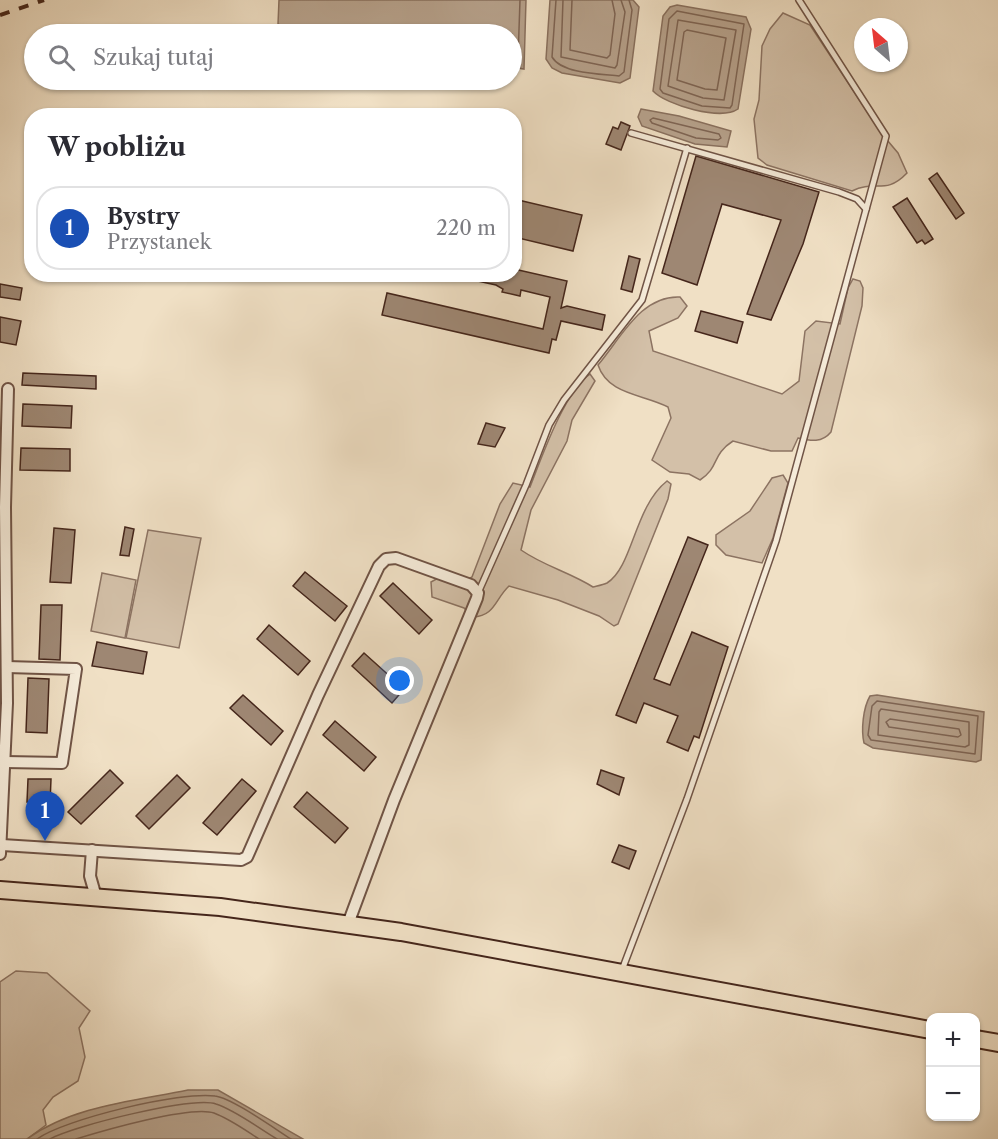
<!DOCTYPE html>
<html lang="pl">
<meta charset="utf-8">
<style>
:root{--surface:#fff;--page:#f2f2f3;--text:#2b2b33;--muted:#7c7c81;--line:#e1e1e2;--accent:#b45309}
body{margin:0;font-family:"Libre Caslon Text",serif;background:var(--page);color:var(--text)}
.controls{position:absolute;right:18px;bottom:18px;display:grid;overflow:hidden;border-radius:12px;box-shadow:0 2px 4px #0004}
.controls button{width:54px;height:54px;display:grid;place-items:center;padding:0;border:0;border-bottom:2px solid var(--line);background:var(--surface);color:var(--text);font:30px sans-serif}
.compass{position:absolute;left:854px;top:18px;width:54px;height:54px;border-radius:50%;background:var(--surface);box-shadow:0 2px 4px #0004;rotate:332deg}
.you{position:absolute;left:400px;top:681px;width:21px;height:21px;margin:-15px;border:4px solid #fff;border-radius:50%;background:#1a73e8;box-shadow:0 0 0 9px #1a73e833}
.badge{display:grid;place-items:center;width:39px;height:39px;border-radius:50%;background:var(--accent);color:#fff;font-size:20px;font-weight:700}
.pin{position:absolute;translate:-50% -50px;filter:drop-shadow(0 2px 3px #0008)}
.pin::after{content:'';position:absolute;top:32px;width:21px;height:18px;background:inherit;clip-path:polygon(0 0,100% 0,50% 100%)}
.list{margin:0;padding:0;list-style:none}
h2{display:flex;justify-content:space-between;align-items:center;height:78px;margin:0;padding:0 24px;font-size:26px}
h2 small{font-size:20px;font-weight:400;color:var(--muted)}
.list li{display:grid;grid-template-columns:39px 1fr auto;gap:18px;align-items:center;box-sizing:border-box;height:84px;margin:0 12px 12px;padding:0 12px;border:2px solid var(--line);border-radius:24px}
.list b{display:block;font-size:22px;white-space:nowrap}
.list p{margin:0;font-size:20px;white-space:nowrap;color:var(--muted)}
.list em{font-size:20px;font-style:normal;color:var(--muted)}
.icon{flex:none;width:33px;height:33px;fill:none;stroke:currentColor;stroke-width:2;stroke-linecap:round;stroke-linejoin:round}
.map{position:relative;flex:none;width:998px;height:1139px;overflow:hidden}
.search{position:absolute;background:var(--surface);box-shadow:0 2px 4px #0004;left:24px;top:24px;width:498px;height:66px;display:flex;align-items:center;gap:15px;box-sizing:border-box;padding:0 21px;border-radius:33px;color:var(--muted);font-size:22px}
.panel{position:absolute;background:var(--surface);box-shadow:0 2px 4px #0004;left:24px;top:108px;width:498px;height:174px;border-radius:24px}
.map>svg:first-child{display:block}
</style>
<div class="map">
<svg width="998" height="1139" viewBox="0 0 998 1139">
<rect width="100%" height="100%" fill="#f0e0c5"/>
<filter id="stains"><feTurbulence type="fractalNoise" baseFrequency=".00333" numOctaves="4"/><feColorMatrix values="0 0 0 0 .2 0 0 0 0 .09 0 0 0 0 .02 0 0 0 .5 -.17"/></filter>
<radialGradient id="worn" r=".72"><stop offset=".6" stop-color="#630" stop-opacity="0"/><stop offset="1" stop-color="#630" stop-opacity=".3"/></radialGradient>
<g fill="#d3c0a8" stroke="#8c7362" stroke-width="1.5">
<path d="M783 13 810 25 882 134 898 153 907 173C885 196 875 179 852 191L767 165 758 158 754 119 759 100 762 46 770 29Z"/>
<path d="M853 279 860 281 863 288 862 306 831 432C822 443 811 441 798 438L792 451H771L733 441C711 455 720 467 700 480L689 474 670 472 652 460 671 418 668 407C643 394 608 395 598 365 621 338 641 295 680 297L687 306 678 318 649 331 653 351 782 394 799 381 805 331 816 321 840 324 848 288Z"/>
<path d="M590 374 595 381 572 420 567 441 531 510 521 550C544 566 569 572 593 587 597 586 603 585 607 583 633 567 634 507 667 481L671 484 668 499 618 624 614 626 599 616 558 600 509 586C495 599 495 616 473 617L464 608 432 597 431 582 440 577 459 585 472 577 500 504 513 483 530 487C541 459 565 390 590 374Z"/>
<path d="M783 475 788 483 773 538 762 563 726 555 716 545V535L750 511 772 478Z"/>
<path d="M148 530 201 538 179 648 126 638Z"/>
<path d="M102 573 136 580 125 638 91 631Z"/>
<path d="M16 971 47 973 90 1011 79 1028 85 1057 78 1081 53 1097 43 1110 46 1125 27 1139H0V982Z"/>
</g>
<g fill="#b6a18b" stroke="#89705e" stroke-width="1.5">
<path d="M279 0H526L524 69 512 67V34H318L287 29 278 24Z"/>
<path d="M550 0H633L639 7 630 78 620 83 562 73 552 68 546 59Z"/>
<path d="M677 5 746 17 751 29 738 109C721 121 666 105 653 91L663 16 670 7Z"/>
<path d="M641 109 679 116 731 131 727 147 695 144 642 126 638 117Z"/>
<path d="M877 695 984 712 981 760 976 762 873 748 864 743C861 730 863 708 870 696Z"/>
<path d="M188 1090H218L303 1139H27C72 1106 134 1101 188 1090Z"/>
</g>
<g fill="none" stroke-linecap="round" stroke-linejoin="round">
<g stroke="#7e6453" stroke-width="1.5">
<path d="M556 0 552 57C562 74 601 74 619 76L624 72 632 10 629 0"/>
<path d="M563 0 561 57 615 68 617 65 625 12 621 0"/>
<path d="M572 0 570 50 607 58 610 55 615 14 612 0"/>
<path d="M677 11 744 24 732 105 730 108 702 106 663 93 660 89 669 19Z"/>
<path d="M678 20 736 30 724 100 703 98 668 86Z"/>
<path d="M687 30 726 38 717 90 705 89 677 80 684 32Z"/>
<path d="M512 62 518 59 520 0"/>
<path d="M653 118 719 134 721 138 718 140 696 138 652 123 650 120Z"/>
<path d="M877 701 978 716 975 754 871 740 868 735 872 706Z"/>
<path d="M881 709 969 722V745L965 747 878 735 879 712Z"/>
<path d="M890 719 959 729 961 735 958 737 889 727 886 722Z"/>
<path d="M37 1139C65 1119 181 1091 215 1096 232 1098 275 1129 291 1139"/>
<path d="M50 1139C72 1126 194 1096 216 1104 237 1111 258 1128 277 1139"/>
<path d="M76 1139C102 1131 191 1105 214 1113 230 1119 245 1130 259 1139"/>
</g>
</g>
<g fill="#9e8773" stroke="#45261b" stroke-width="1.5">
<path d="M621 122 630 126 621 150 606 144 613 127 618 129Z"/>
<path d="M696 156 819 192 803 244 771 320 747 314 781 220 722 204 697 285 662 273Z"/>
<path d="M937 173 964 213 956 219 929 179Z"/>
<path d="M907 198 933 239 925 244 922 240 917 243 893 207Z"/>
<path d="M514 199 582 215 573 251 514 237Z"/>
<path d="M629 256 640 259 632 292 621 289Z"/>
<path d="M514 269 567 281 561 308 567 306 605 315 602 330 561 321 556 340 552 339 549 353 382 315 387 293 543 329 550 297 521 290 520 296 502 292 503 289 496 285 468 279V274H514Z"/>
<path d="M0 284 22 288 20 300 0 297Z"/>
<path d="M701 311 743 322 737 343 695 331Z"/>
<path d="M0 317 21 321 16 345 0 342Z"/>
<path d="M23 373 96 376V389L22 385Z"/>
<path d="M23 404 72 406 71 428 22 426Z"/>
<path d="M486 423 505 428 495 447 478 444Z"/>
<path d="M21 448 70 449V471L20 470Z"/>
<path d="M125 527 134 529 129 556 120 555Z"/>
<path d="M54 528 75 530 71 583 50 582Z"/>
<path d="M688 537 708 545 654 679 670 685 692 632 728 647 699 738 694 736 688 751 667 742 678 716 644 703 636 723 616 715Z"/>
<path d="M305 572 347 606 335 621 293 586Z"/>
<path d="M393 583 432 620 419 634 380 596Z"/>
<path d="M41 605H62L60 660 39 659Z"/>
<path d="M269 625 310 661 298 675 257 639Z"/>
<path d="M97 642 147 652 143 674 92 666Z"/>
<path d="M364 653 404 689 392 703 352 666Z"/>
<path d="M28 678 49 679 47 733 26 732Z"/>
<path d="M243 695 283 731 271 745 230 708Z"/>
<path d="M335 721 376 757 364 771 323 735Z"/>
<path d="M110 770 123 783 81 824 68 812Z"/>
<path d="M601 770 624 778 619 795 597 784Z"/>
<path d="M177 775 190 788 149 829 136 816Z"/>
<path d="M28 779H51L50 803 27 802Z"/>
<path d="M242 779 256 791 217 835 203 823Z"/>
<path d="M307 792 348 828 335 843 294 807Z"/>
<path d="M619 845 636 851 629 869 612 862Z"/>
</g>
<g fill="none" stroke-linecap="round" stroke-linejoin="round">
<g stroke="#705446" stroke-width="8">
<g id="service">
<path d="M631 133 839 192 857 199 866 209"/>
<path d="M478 593 526 485 549 425 564 400 642 300 687 148"/>
<path d="M622 970 687 799 776 541 886 136 799 0"/>
</g>
</g>
<g stroke="#705446" stroke-width="14">
<g id="minor">
<path d="M5 762 62 763 76 669 7 667"/>
<path d="M2 845 241 860 247 857 318 695 379 566 386 559 396 558 471 585 478 593 477 598 394 800 348 924"/>
<path d="M92 850 90 876 96 897"/>
<path d="M0 854 7 703 5 507 8 389"/>
</g>
</g>
<g stroke="#45261b" stroke-width="20">
<g id="primary">
<path d="M0 890 220 907 401 932 930 1030"/>
<path d="M976 1039 998 1043"/>
</g>
</g>
<use href="#service" stroke="#f5ebd9" stroke-width="5"/>
<use href="#minor" stroke="#f5ebd9" stroke-width="10"/>
<use href="#primary" stroke="#f0e0c5" stroke-width="16"/>
<path stroke="#45261b" stroke-width="4" stroke-dasharray="10 10" stroke-linecap="butt" d="M0 15 44 0"/>
</g>
<rect width="100%" height="100%" filter="url(#stains)"/>
<rect width="100%" height="100%" fill="url(#worn)"/>
</svg>
<div class="controls">
<button>+</button>
<button>−</button>
</div>
<svg class="compass" viewBox="-18 -18 36 36"><path d="M0-13l5 13h-10z" fill="#e53935"/><path d="M0 13l5-13h-10z" fill="#7c7c81"/></svg>
<div class="you"></div>
<div class="pin badge" style="left:45px;top:841px;background:#1a4fb4">1</div>
<div class="search"><svg class="icon" aria-label="search" viewBox="0 0 24 24"><circle cx="10" cy="10" r="6"/><path d="M15 15l6 6"/></svg>Szukaj tutaj</div>
<section class="panel">
<h2>W pobliżu<small></small></h2>
<ul class="list">
<li><span class="badge" style="background:#1a4fb4">1</span><div><b>Bystry</b><p>Przystanek</p></div><em>220 m</em></li>
</ul>
</section>
</div>
